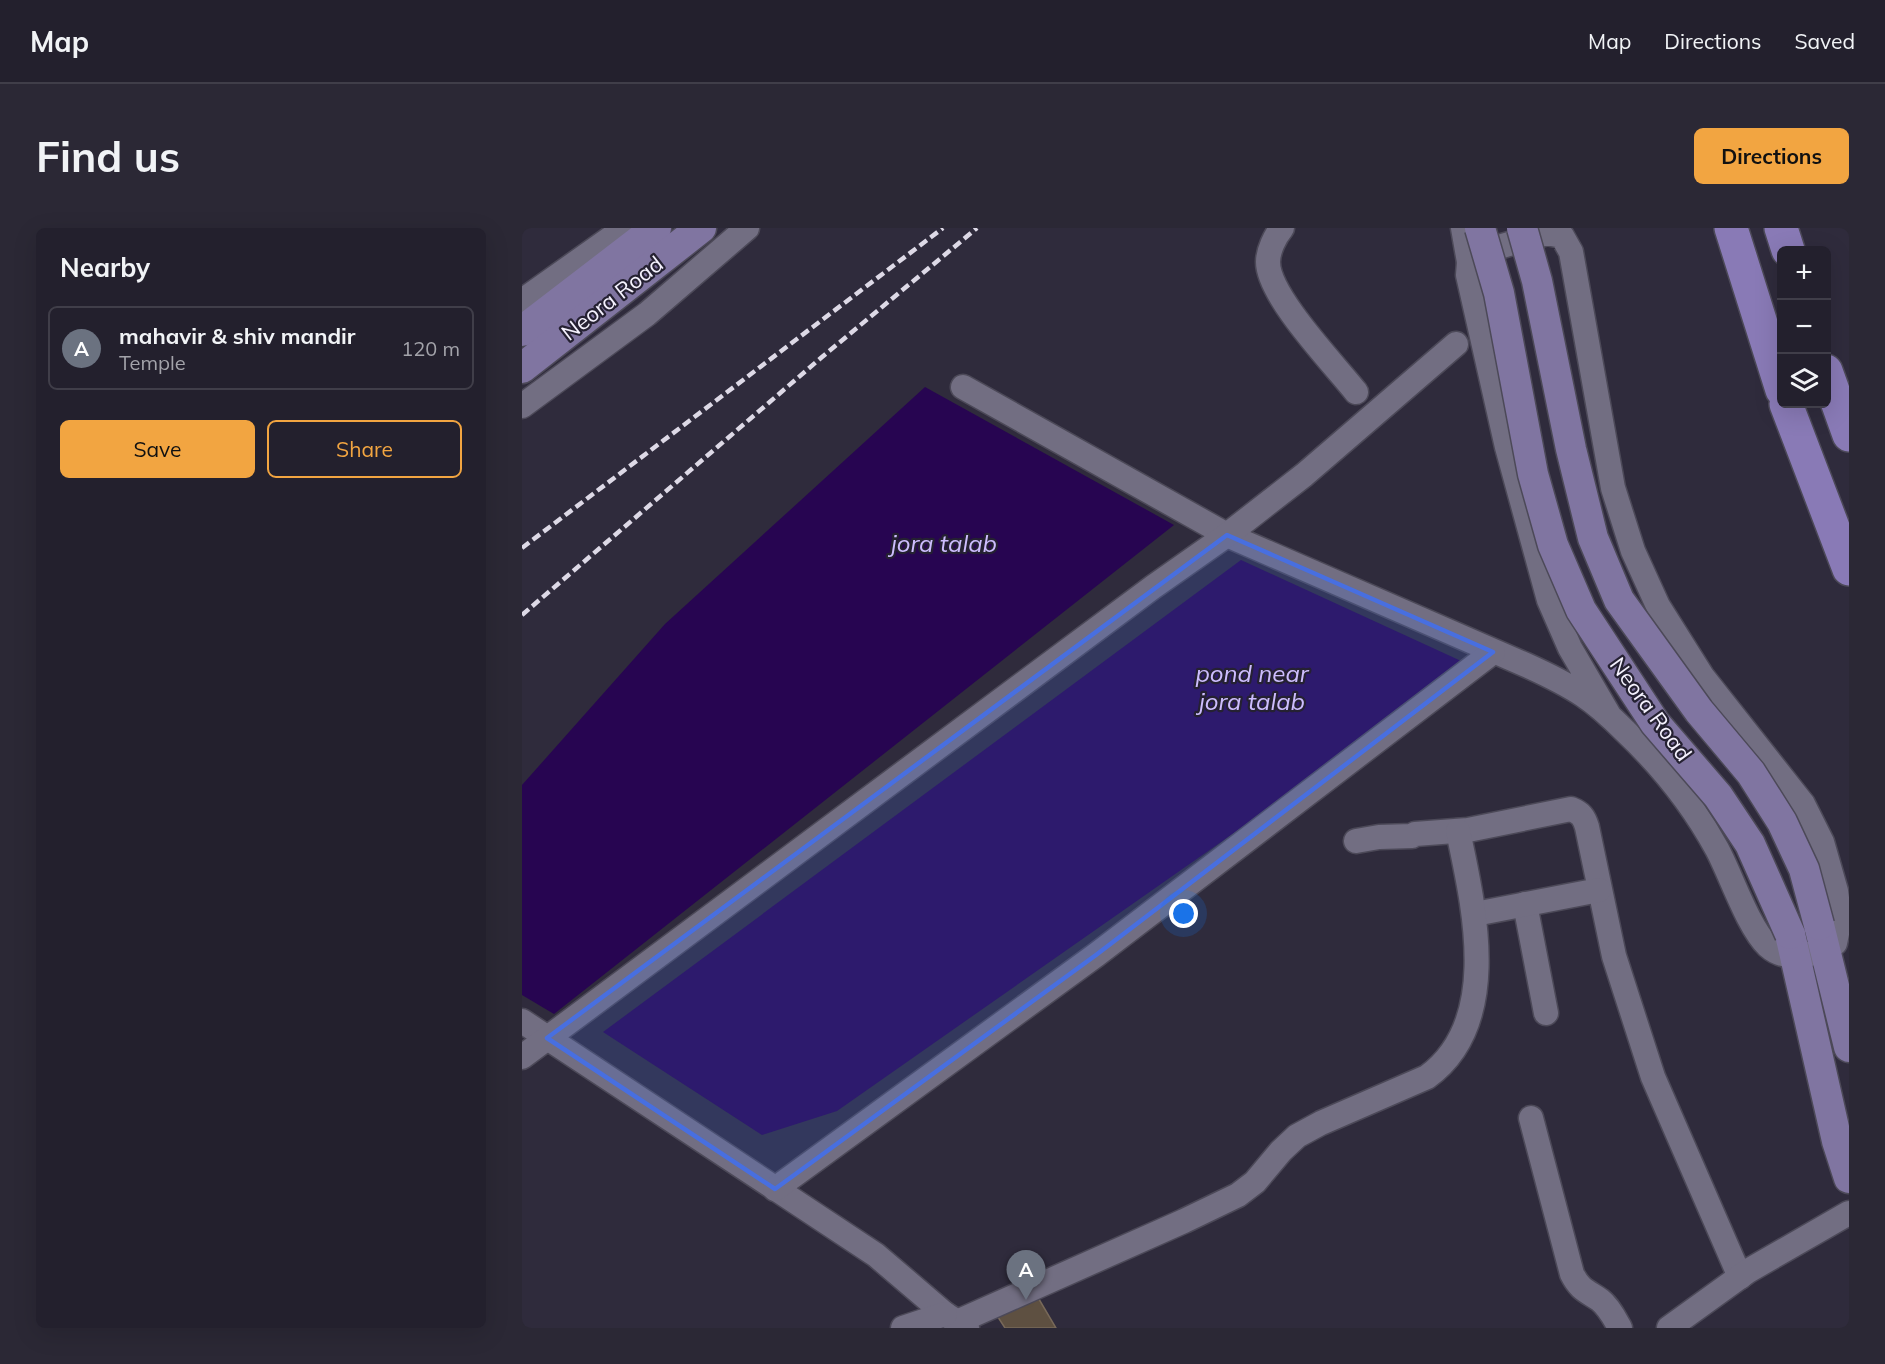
<!DOCTYPE html>
<meta charset="utf-8">
<style>
:root{--surface:#23202d;--page:#2b2835;--text:#f1f3f6;--muted:#a3a3aa;--line:#403e49;--accent:#f2a541}
body{margin:0;font-family:Mulish,sans-serif;background:var(--page);color:var(--text)}
.controls{position:absolute;right:18px;top:18px;display:grid;overflow:hidden;border-radius:9px;box-shadow:0 6px 24px #0002}
.controls button{width:54px;height:54px;display:grid;place-items:center;padding:0;border:0;border-bottom:2px solid var(--line);background:var(--surface);color:var(--text);font:30px sans-serif}
.you{position:absolute;left:662px;top:686px;width:21px;height:21px;margin:-15px;border:4px solid #fff;border-radius:50%;background:#1a73e8;box-shadow:0 0 0 9px #1a73e833}
.badge{display:grid;place-items:center;width:39px;height:39px;border-radius:50%;background:var(--accent);color:#fff;font-size:20px;font-weight:700}
.pin{position:absolute;translate:-50% -50px;filter:drop-shadow(0 2px 3px #0008)}
.pin::after{content:'';position:absolute;top:32px;width:21px;height:18px;background:inherit;clip-path:polygon(0 0,100% 0,50% 100%)}
.list{margin:0;padding:0;list-style:none}
h2{display:flex;justify-content:space-between;align-items:center;height:78px;margin:0;padding:0 24px;font-size:26px}
h2 small{font-size:20px;font-weight:400;color:var(--muted)}
.list li{display:grid;grid-template-columns:39px 1fr auto;gap:18px;align-items:center;box-sizing:border-box;height:84px;margin:0 12px 12px;padding:0 12px;border:2px solid var(--line);border-radius:9px}
.list b{display:block;font-size:22px;white-space:nowrap}
.list p{margin:0;font-size:20px;white-space:nowrap;color:var(--muted)}
.list em{font-size:20px;font-style:normal;color:var(--muted)}
.actions{display:flex;gap:12px;padding:18px 24px}
.actions a{flex:1;padding:14px 0;border:2px solid var(--accent);border-radius:9px;text-align:center;font-size:21px;color:var(--accent)}
.actions .main{background:var(--accent);color:#111}
.icon{flex:none;width:33px;height:33px;fill:none;stroke:currentColor;stroke-width:2;stroke-linecap:round;stroke-linejoin:round}
.map{position:relative;flex:none;width:1327px;height:1100px;overflow:hidden;border-radius:9px}
header{display:flex;align-items:center;gap:36px;box-sizing:border-box;height:84px;padding:0 30px;background:var(--surface);border-bottom:2px solid var(--line)}
header strong{font-size:28px}
nav{display:flex;gap:33px;margin-inline-start:auto;font-size:21px}
.intro{display:flex;align-items:center;justify-content:space-between;box-sizing:border-box;height:144px;padding:0 36px}
h1{margin:0;font-size:42px}
.button{padding:15px 27px;border-radius:9px;background:var(--accent);color:#111;font-size:21px;font-weight:700}
main{display:flex;gap:36px;padding:0 36px}
aside{flex:1;background:var(--surface);border-radius:9px;box-shadow:0 6px 24px #0002}
.map>svg:first-child{display:block}
</style>
<header>
<strong>Map</strong>
<nav><a>Map</a><a>Directions</a><a>Saved</a></nav>
</header>
<div class="intro"><h1>Find us</h1><a class="button">Directions</a></div>
<main>
<aside>
<h2>Nearby<small></small></h2>
<ul class="list">
<li><span class="badge" style="background:#6b7280">A</span><div><b>mahavir &amp; shiv mandir</b><p>Temple</p></div><em>120 m</em></li>
</ul>
<div class="actions"><a class="main">Save</a><a>Share</a></div>
</aside>
<div class="map">
<svg width="1327" height="1100" viewBox="0 0 1327 1100">
<rect width="100%" height="100%" fill="#2f2b3c"/>
<g fill="#270551">
<path d="M403 159 652 297 32 786 0 767V557L143 396Z"/>
<path d="M719 332 950 438 315 883 240 907 81 804Z"/>
</g>
<path fill="#5e5041" stroke="#786959" stroke-width="1.5" d="M511 1061 534 1100H483L472 1083Z"/>
<g fill="none" stroke-linecap="round" stroke-linejoin="round">
<g stroke="#4c4958" stroke-width="27">
<g id="minor">
<path d="M760 0C753 8 746 23 746 34 746 68 812 136 834 164"/>
<path d="M941 0 947 34"/>
<path d="M0 73 103 0"/>
<path d="M441 159 705 307 1004 437C1024 446 1043 455 1061 467 1076 477 1090 490 1103 503 1139 537 1171 577 1195 621 1209 647 1226 699 1246 718 1265 735 1294 727 1313 715L1318 691 1314 663 1300 614 1281 576 1180 448 1136 378 1111 323 1091 260 1049 24 1040 8 1025 5 956 25 947 34 946 47 985 219 1027 372 1048 420 1087 487"/>
<path d="M0 178 125 86 225 0"/>
<path d="M834 613 857 609 890 608 893 606 946 602 1049 581C1059 585 1062 589 1065 599L1092 728 1131 849 1218 1049"/>
<path d="M1003 676 1024 785"/>
<path d="M953 686 1077 662"/>
<path d="M0 793 354 1027 423 1086 445 1100"/>
<path d="M0 829 631 359 705 307 782 247 934 116"/>
<path d="M1009 890 1050 1046C1058 1062 1065 1063 1078 1072 1087 1079 1093 1091 1098 1100"/>
<path d="M253 961 574 727 971 424"/>
<path d="M435 1094 662 993 716 967 733 954 759 923 775 908 799 895 905 849C980 795 952 679 936 603"/>
<path d="M381 1100 423 1086"/>
<path d="M1147 1100 1226 1043 1327 985"/>
</g>
</g>
<g stroke="#4c4958" stroke-width="33">
<g id="major">
<path d="M0 103 134 0"/>
<path d="M0 140 179 0"/>
<path d="M1297 697 1327 819"/>
<path d="M1268 706 1315 913 1327 950"/>
</g>
</g>
<g stroke="#4c4958" stroke-width="36">
<g id="highway">
<path d="M1209 0 1260 162"/>
<path d="M1259 0 1266 22"/>
<path d="M1304 143 1327 207"/>
<path d="M1264 176 1327 341"/>
</g>
</g>
<use href="#minor" stroke="#726e82" stroke-width="24"/>
<use href="#major" stroke="#8075a1" stroke-width="30"/>
<use href="#highway" stroke="#897ab6" stroke-width="33"/>
<g stroke="#ddd9e6" stroke-width="4.5" stroke-dasharray="9 4.5" stroke-linecap="butt">
<path d="M0 320 421 0"/>
<path d="M0 387 300 129 455 0"/>
</g>
<g stroke="#4c4958" stroke-width="33" stroke-linecap="butt">
<g id="major-bridge">
<path d="M958 0 977 65 1011 246 1031 317 1059 382 1133 495 1196 568 1228 616 1268 706"/>
<path d="M1000 0 1015 53 1049 221 1071 310 1097 372 1177 483 1229 545 1260 594 1282 641 1297 697"/>
</g>
</g>
<use href="#major-bridge" stroke="#8075a1" stroke-width="30"/>
</g>
<path fill="#486fe0" fill-opacity="0.2" stroke="#486fe0" stroke-width="4.5" stroke-linejoin="round" d="M705 307 971 424 574 727 253 961 25 810Z"/>
<g text-anchor="middle" stroke-width="4.5" stroke-linejoin="round" paint-order="stroke">
<g font-size="22" fill="#f5f2fe" stroke="#252132">
<text transform="translate(90 70) rotate(-38)" y="8">Neora Road</text>
<text transform="translate(1129 481) rotate(54)" y="8">Neora Road</text>
</g>
<g font-size="24" font-style="italic" fill="#cdbdfe" stroke="#252132">
<text x="422" y="324">jora talab</text>
<text x="730" y="454">pond near<tspan x="730" dy="28">jora talab</tspan></text>
</g>
</g>
</svg>
<div class="controls">
<button>+</button>
<button>−</button>
<button><svg class="icon" aria-label="layers" viewBox="0 0 24 24"><path d="M12 4l9 5-9 5-9-5zM3 14l9 5 9-5"/></svg></button>
</div>
<div class="you"></div>
<div class="pin badge" style="left:504px;top:1072px;background:#6b7280">A</div>
</div>
</main>
